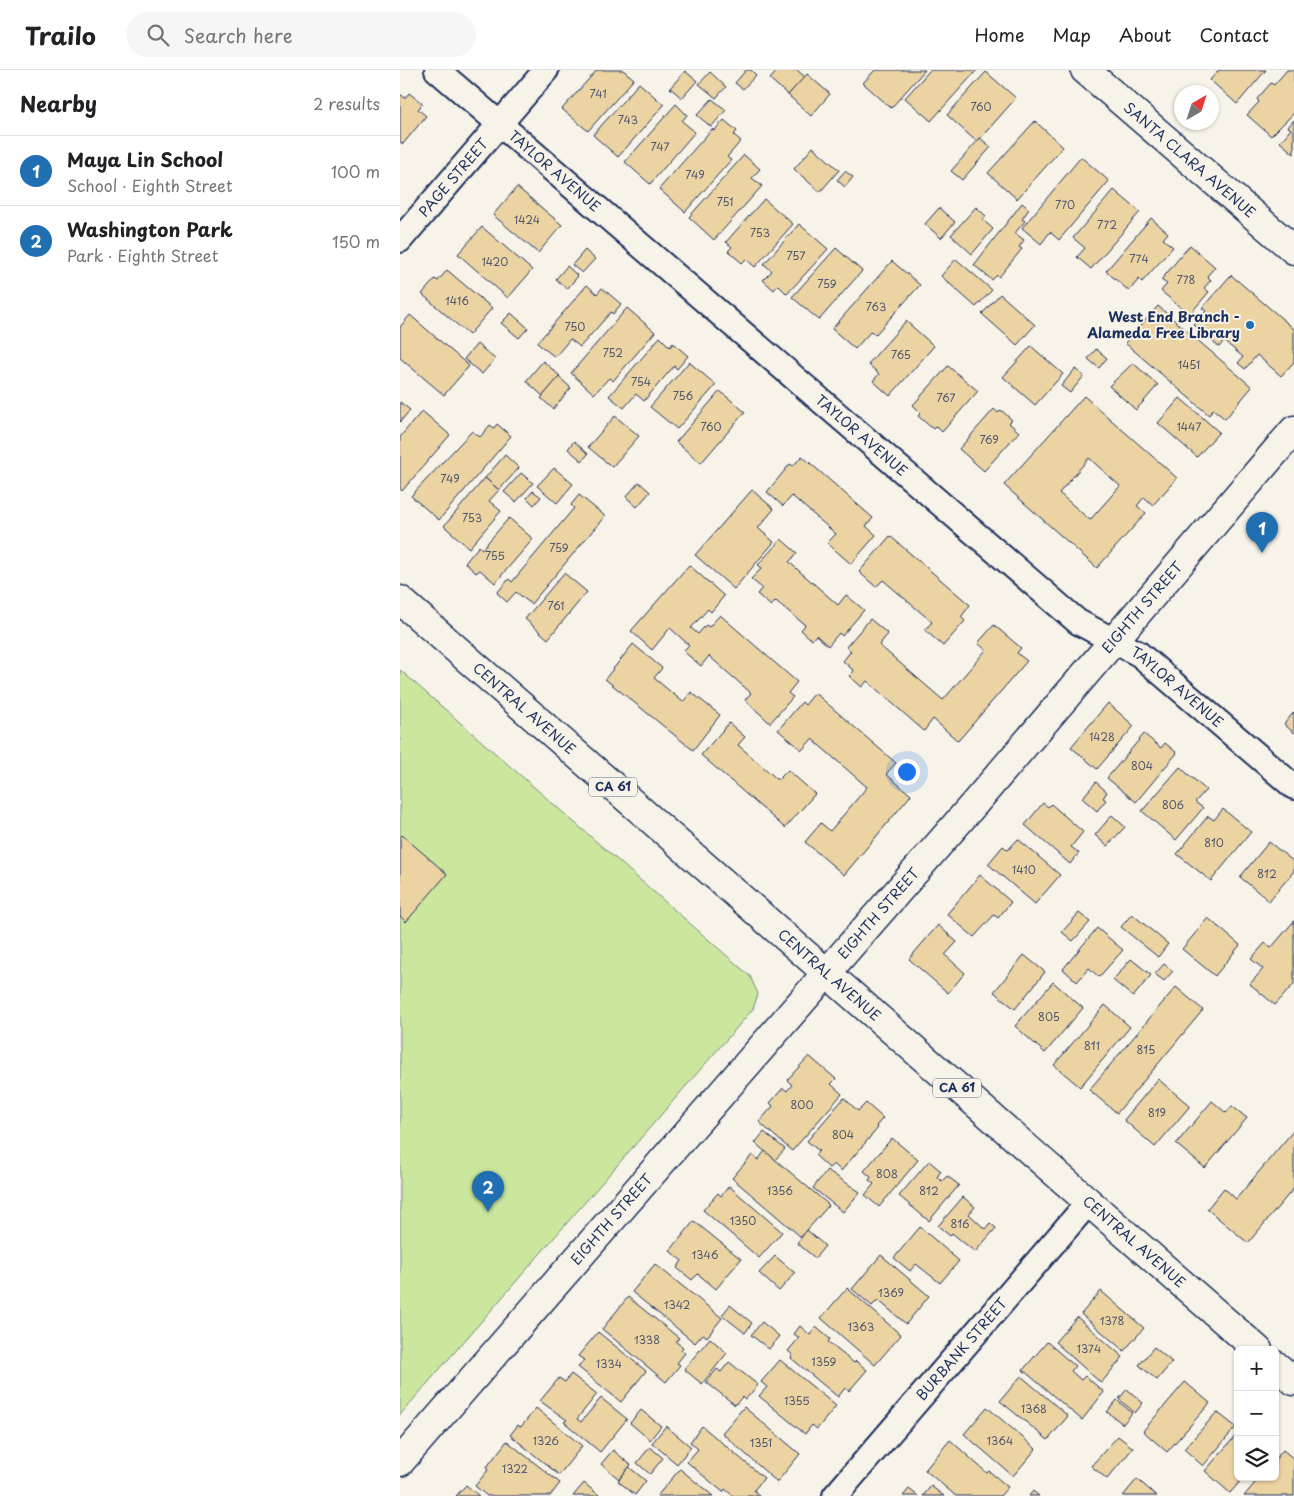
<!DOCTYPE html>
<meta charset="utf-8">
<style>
:root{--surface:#fff;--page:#f6f6f6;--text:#202124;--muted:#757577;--line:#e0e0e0;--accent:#1f6fb2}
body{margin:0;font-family:"Playpen Sans",sans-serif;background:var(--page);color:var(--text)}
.controls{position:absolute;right:15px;bottom:15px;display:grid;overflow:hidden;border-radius:8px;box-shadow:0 1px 4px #0004}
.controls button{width:45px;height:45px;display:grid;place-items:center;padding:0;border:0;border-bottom:1px solid var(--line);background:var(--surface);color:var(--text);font:25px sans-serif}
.compass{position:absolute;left:774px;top:15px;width:45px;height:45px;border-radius:50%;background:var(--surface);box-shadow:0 1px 4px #0004;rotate:39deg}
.you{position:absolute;left:506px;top:701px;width:18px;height:18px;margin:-12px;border:4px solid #fff;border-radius:50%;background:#1a73e8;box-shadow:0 0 0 8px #1a73e833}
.badge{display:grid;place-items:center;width:32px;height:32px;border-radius:50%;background:var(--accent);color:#fff;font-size:16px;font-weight:700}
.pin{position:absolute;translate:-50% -41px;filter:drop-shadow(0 1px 2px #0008)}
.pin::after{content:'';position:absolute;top:26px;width:18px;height:15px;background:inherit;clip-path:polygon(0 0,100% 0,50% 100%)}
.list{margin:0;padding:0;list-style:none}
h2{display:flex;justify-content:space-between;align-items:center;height:65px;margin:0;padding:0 20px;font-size:21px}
h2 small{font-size:16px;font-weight:400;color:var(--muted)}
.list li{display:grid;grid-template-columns:32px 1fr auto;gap:15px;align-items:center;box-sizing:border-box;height:70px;padding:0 20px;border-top:1px solid var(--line)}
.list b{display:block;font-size:19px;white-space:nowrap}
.list p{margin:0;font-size:16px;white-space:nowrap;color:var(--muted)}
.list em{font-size:16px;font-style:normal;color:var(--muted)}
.icon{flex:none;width:28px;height:28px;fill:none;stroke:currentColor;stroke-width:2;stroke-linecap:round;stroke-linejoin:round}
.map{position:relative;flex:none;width:894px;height:1426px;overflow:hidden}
header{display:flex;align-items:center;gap:30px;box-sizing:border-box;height:70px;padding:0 25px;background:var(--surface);border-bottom:1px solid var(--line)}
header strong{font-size:24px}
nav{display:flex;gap:28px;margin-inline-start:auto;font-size:18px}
.search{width:350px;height:45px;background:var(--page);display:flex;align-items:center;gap:12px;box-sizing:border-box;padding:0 18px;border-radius:28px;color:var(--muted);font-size:19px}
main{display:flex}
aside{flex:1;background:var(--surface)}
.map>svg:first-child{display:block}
</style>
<header>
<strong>Trailo</strong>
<div class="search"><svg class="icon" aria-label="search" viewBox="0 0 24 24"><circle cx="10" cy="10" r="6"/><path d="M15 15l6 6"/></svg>Search here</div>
<nav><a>Home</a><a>Map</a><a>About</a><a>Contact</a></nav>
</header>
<main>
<aside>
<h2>Nearby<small>2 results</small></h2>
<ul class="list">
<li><span class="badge">1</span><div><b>Maya Lin School</b><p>School · Eighth Street</p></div><em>100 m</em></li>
<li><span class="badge">2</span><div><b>Washington Park</b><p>Park · Eighth Street</p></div><em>150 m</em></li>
</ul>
</aside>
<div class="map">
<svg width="894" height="1426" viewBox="0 0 894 1426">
<rect width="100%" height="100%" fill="#f7f3e8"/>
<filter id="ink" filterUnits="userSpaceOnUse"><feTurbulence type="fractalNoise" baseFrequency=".02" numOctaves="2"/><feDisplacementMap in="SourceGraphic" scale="10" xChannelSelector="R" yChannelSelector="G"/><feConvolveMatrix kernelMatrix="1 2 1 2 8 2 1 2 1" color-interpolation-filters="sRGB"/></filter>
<g filter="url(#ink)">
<path fill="#cbe79e" stroke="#738b7e" d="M0 600 350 906 358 924 353 939 0 1345Z"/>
<g fill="#ecd3a2" stroke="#1b2f5e" fill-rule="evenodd">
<path d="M197 0H223L234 9 188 61 162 39Z"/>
<path d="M346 0H351L356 5 343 19 335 13Z"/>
<path d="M378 0H397L405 7 388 25 370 9Z"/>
<path d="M475 0H525L491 38 463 13Z"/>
<path d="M530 0H577L531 51 505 28Z"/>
<path d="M819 0H866L837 34 810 10Z"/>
<path d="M887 0H894V43L871 66 847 45 859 32 857 29 871 13 874 15Z"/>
<path d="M285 1 297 11 282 28 270 18Z"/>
<path d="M310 2 326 17 316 28 299 14Z"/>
<path d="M586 2 616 28 577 72 547 45Z"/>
<path d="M407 4 430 24 411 46 388 25Z"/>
<path d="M239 13 264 35 218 87 193 65Z"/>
<path d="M9 23 23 34 18 39 26 46 3 74 0 72V24L5 28Z"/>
<path d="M312 29 326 40 311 57 297 45Z"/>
<path d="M276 34 287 45 282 51 295 62 250 114 225 92Z"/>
<path d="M324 50 337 61 334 65 341 71 327 87 331 90 285 142 259 119 312 59 314 61Z"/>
<path d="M894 50V84L880 72 891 59 888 57Z"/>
<path d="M635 51 663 77 617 129 588 103Z"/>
<path d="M580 68 591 77 562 110 551 101Z"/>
<path d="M413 77 439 100 420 122 394 99Z"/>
<path d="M344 85 360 99 352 108 362 116 314 170 289 147Z"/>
<path d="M681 87 709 111 659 170 650 162 641 174 622 158Z"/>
<path d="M445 101 453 107 445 117 437 110Z"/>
<path d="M117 117 162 155 138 183 93 145Z"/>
<path d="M714 120 740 142 691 199 677 187 685 178 673 168Z"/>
<path d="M364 129 393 154 355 197 346 189 342 193 328 181 332 177 326 172Z"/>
<path d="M622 133 629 139 622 149 625 151 615 163 624 170 619 177 622 179 599 207 597 205 592 210 574 195Z"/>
<path d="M576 137 586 146 583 150 593 159 572 184 551 165Z"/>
<path d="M539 138 555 152 541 168 525 154Z"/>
<path d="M751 148 768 163 763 169 773 177 742 212 739 209 729 221 706 201Z"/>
<path d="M399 154 428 179 387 224 378 215 374 220 363 210 372 201 364 194Z"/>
<path d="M82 157 132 200 108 228 58 184Z"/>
<path d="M790 175 815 197 807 206 811 210 804 218 809 222 789 245 761 221 767 214 761 210Z"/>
<path d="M436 178 462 201 419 250 392 227Z"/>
<path d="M185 180 195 189 182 203 172 195Z"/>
<path d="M556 189 592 220 576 237 541 206Z"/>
<path d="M492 191 520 215 475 265 471 261 455 279 432 259Z"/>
<path d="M167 196 178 206 167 219 156 209Z"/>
<path d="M47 200 92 238 69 265 22 224 35 209 38 211Z"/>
<path d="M831 205 894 259V292L881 306 857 285 845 299 838 293 843 287 824 271 819 277 794 255 806 241 802 238Z"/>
<path d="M187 215 197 224 202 218 221 234 213 244 211 242 180 277 170 269 155 287 137 273Z"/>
<path d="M600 224 635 255 617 275 582 244Z"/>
<path d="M758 236 852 317 825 349 813 339 809 345 725 273Z"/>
<path d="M227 238 255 262 213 311 209 308 194 324 171 303Z"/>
<path d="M111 243 128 258 119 268 101 253Z"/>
<path d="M10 245 69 296 44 325 0 288V257Z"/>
<path d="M506 251 534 276 490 326 473 311 479 304 468 294Z"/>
<path d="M260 267 270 277 273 273 288 286 277 299 274 296 244 331 236 324 224 338 209 326Z"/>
<path d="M77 274 95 289 82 304 64 289Z"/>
<path d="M631 276 663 304 635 335 603 307Z"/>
<path d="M696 279 707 288 699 298 688 289Z"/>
<path d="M143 291 160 306 143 326 126 311Z"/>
<path d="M289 292 316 315 277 359 250 337Z"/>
<path d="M733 293 758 315 736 340 709 316Z"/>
<path d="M548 296 578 321 542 362 536 356 533 359 518 346 521 343 513 335Z"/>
<path d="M675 299 684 306 670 323 661 316Z"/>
<path d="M159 307 171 318 153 339 141 328Z"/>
<path d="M320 321 345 342 301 393 276 372Z"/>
<path d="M684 326 777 408 753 435 744 427 737 436 746 443 697 498 604 415ZM689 388 720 416 690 450 659 423Z"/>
<path d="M780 328 819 362 797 387 758 353Z"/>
<path d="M0 332 10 340 0 352Z"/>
<path d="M594 339 598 343 601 340 612 350 609 353 619 362 584 401 559 379Z"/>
<path d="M22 341 50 365 2 421 0 419V367Z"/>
<path d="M215 346 239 366 212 397 188 377Z"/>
<path d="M97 354 111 366 39 450 11 426 72 361 80 367 90 355 94 358Z"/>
<path d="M174 371 188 384 182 391 168 379Z"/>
<path d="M105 385 119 398 99 420 85 408Z"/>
<path d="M402 386 473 448 466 456 476 465 451 494 427 473 436 464 392 426 383 436 367 422 390 394 393 396Z"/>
<path d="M154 398 173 414 157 433 137 416Z"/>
<path d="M121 403 133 413 116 432 104 422Z"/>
<path d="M85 408 99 420 89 431 101 441 69 478 44 456Z"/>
<path d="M239 412 250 422 237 437 226 427Z"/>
<path d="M352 420 374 439 358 458 374 472 334 519 295 485Z"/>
<path d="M133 421 141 427 134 435 127 428Z"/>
<path d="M179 425 205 446 131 534 116 522 107 532 97 523 109 509 112 512 174 438 171 435Z"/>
<path d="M109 448 133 469 95 513 80 500 76 503 65 493 79 476 82 479Z"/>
<path d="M490 466 570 535 561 547 565 551 543 576 525 560 532 552 483 510 476 517 459 502Z"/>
<path d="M381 469 397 483 389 492 438 535 446 525 464 540 442 566 439 563 428 576 416 565 412 570 401 560 405 555 376 531 371 536 357 524 362 518 351 509 362 498 358 495Z"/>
<path d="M289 495 324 526 311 542 308 539 291 558 298 564 306 555 309 557 320 545 397 612 388 623 393 627 370 653 345 630 351 623 309 586 301 596 283 581 289 575 270 558 252 580 231 561Z"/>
<path d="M164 503 187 522 148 569 125 549Z"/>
<path d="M470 549 488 564 479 575 543 630 586 580 578 573 594 555 621 578 617 583 627 591 558 671 533 649 524 661 467 611 462 617 449 606 454 601 443 591 451 581 446 577Z"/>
<path d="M233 574 262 598 254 608 283 632 291 622 320 645 293 680 205 609Z"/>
<path d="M415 623 496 693 486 704 511 725 444 805 405 772 421 753 430 761 467 717 412 669 402 680 378 660 402 632 405 635Z"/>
<path d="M708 633 734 656 697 699 671 677Z"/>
<path d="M894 642V663L884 654Z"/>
<path d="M329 653 345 667 338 675 378 710 388 700 415 724 385 758 301 685Z"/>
<path d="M744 664 761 678 765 673 777 683 736 732 707 708Z"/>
<path d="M780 697 806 720 795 732 803 738 776 770 742 741Z"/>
<path d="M696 712 707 722 703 728 706 730 697 741 682 728Z"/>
<path d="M643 733 648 737 651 734 683 762 671 777 679 783 670 794 625 755Z"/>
<path d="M823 739 851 762 811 811 777 784 808 746 814 750Z"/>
<path d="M712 745 725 757 707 776 695 765Z"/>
<path d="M2 765 47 804 6 852 0 846V768Z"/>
<path d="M618 769 660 805 635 834 588 794 603 776 608 780Z"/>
<path d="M869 772 894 792V801L869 831 840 807Z"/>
<path d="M580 805 611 832 598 848 594 845 574 867 547 844Z"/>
<path d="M679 843 690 852 673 871 662 862Z"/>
<path d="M732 844 768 874 758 887 721 857Z"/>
<path d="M808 848 840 875 815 906 782 879Z"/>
<path d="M894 851V914L875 935 850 914 863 899 851 889 865 873 871 878Z"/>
<path d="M538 855 557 872 545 885 565 903 548 923 509 889Z"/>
<path d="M697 858 723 880 699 907 689 898 677 912 663 899Z"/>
<path d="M624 885 645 902 615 939 594 922Z"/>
<path d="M731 889 751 905 733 927 713 910Z"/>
<path d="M764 894 773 901 764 911 755 904Z"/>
<path d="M653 912 683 938 645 983 615 956Z"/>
<path d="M776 917 803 940 717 1043 689 1020Z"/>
<path d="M705 935 730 957 680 1017 654 995Z"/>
<path d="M409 986 436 1009 431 1014 442 1024 392 1081 359 1052 373 1036 370 1033 383 1018 387 1021 392 1015 387 1010Z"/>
<path d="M758 1009 790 1036 755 1077 724 1050Z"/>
<path d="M444 1028 458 1041 466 1033 483 1048 476 1056 478 1058 441 1101 434 1094 429 1098 415 1085 419 1081 407 1071Z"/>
<path d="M812 1031 826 1043 832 1036 847 1048 805 1098 776 1074Z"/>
<path d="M894 1060V1118L848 1173 807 1139 824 1118 836 1129Z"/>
<path d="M364 1062 385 1079 375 1090 355 1073Z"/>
<path d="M492 1068 518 1090 479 1137 465 1125 474 1114 469 1110 471 1107 464 1101Z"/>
<path d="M365 1081 429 1135 401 1167 332 1108 352 1085 358 1090Z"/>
<path d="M529 1091 541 1101 537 1107 542 1111 547 1106 559 1115 529 1151 499 1126Z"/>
<path d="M427 1100 460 1122 443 1142 413 1118Z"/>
<path d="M329 1116 382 1162 359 1188 303 1140 318 1123 321 1126Z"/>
<path d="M563 1127 575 1137 569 1144 585 1159 590 1153 596 1158 575 1182 552 1163 550 1166 538 1156Z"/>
<path d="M294 1151 341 1189 316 1219 298 1204 292 1210 277 1198 282 1191 270 1181Z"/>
<path d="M520 1157 559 1191 540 1213 516 1194 510 1201 494 1188Z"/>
<path d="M407 1160 425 1176 415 1188 397 1173Z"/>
<path d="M481 1185 529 1226 506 1254 478 1230 472 1236 452 1219Z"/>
<path d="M375 1186 395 1203 379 1221 359 1203Z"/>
<path d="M255 1194 322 1248 307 1267 303 1264 295 1273 232 1222Z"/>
<path d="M447 1218 501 1265 475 1295 421 1248Z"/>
<path d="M701 1221 744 1258 724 1281 681 1244Z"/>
<path d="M228 1227 279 1268 276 1272 283 1277 281 1280 285 1283 277 1293 280 1295 266 1312 202 1259Z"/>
<path d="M330 1235 352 1253 345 1263 322 1245Z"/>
<path d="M677 1247 723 1287 701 1313 655 1272Z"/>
<path d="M362 1252 379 1266 369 1279 351 1265Z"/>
<path d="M400 1256 410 1265 416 1257 430 1269 428 1272 454 1293 456 1291 467 1300 449 1321 445 1318 438 1327 391 1288 393 1285 388 1281 399 1268 394 1264Z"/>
<path d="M198 1262 246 1301 221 1332 178 1297 184 1290 178 1286Z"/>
<path d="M310 1268 327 1283 302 1314 284 1299Z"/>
<path d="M647 1272 675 1296 671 1301 681 1310 685 1306 704 1322 682 1350 623 1300Z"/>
<path d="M754 1277 772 1292 757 1310 739 1295Z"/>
<path d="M380 1290 436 1336 417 1359 412 1355 405 1364 359 1326 367 1317 361 1312Z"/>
<path d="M329 1292 358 1315 345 1330 342 1327 335 1335 306 1312 317 1299 321 1302Z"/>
<path d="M171 1304 197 1324 177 1349 181 1352 201 1328 227 1349 200 1382 164 1352 167 1350 140 1331 159 1308 165 1312Z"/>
<path d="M621 1306 668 1346 648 1370 600 1331Z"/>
<path d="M785 1312 810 1333 767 1382 743 1361Z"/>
<path d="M727 1319 743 1333 735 1343 719 1329Z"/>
<path d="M717 1330 732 1343 723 1354 707 1342Z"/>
<path d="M344 1337 400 1384 377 1412 322 1363Z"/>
<path d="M587 1337 636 1379 613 1406 564 1364Z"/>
<path d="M136 1338 182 1376 159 1405 110 1365 118 1355 121 1357Z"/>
<path d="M241 1340 261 1356 250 1370 230 1353Z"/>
<path d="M817 1342 836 1357 803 1396 784 1379Z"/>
<path d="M266 1356 291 1377 277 1394 252 1373Z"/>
<path d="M302 1356 364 1408 354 1420 359 1426H333L325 1419 323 1422 287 1392 298 1379 290 1372Z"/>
<path d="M838 1363V1407H844L830 1423 805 1401Z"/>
<path d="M718 1366 733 1378 707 1409 691 1396Z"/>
<path d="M550 1370 587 1403 589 1401 608 1417 600 1426H556L525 1400Z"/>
<path d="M107 1371 160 1413 150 1426H87L75 1416 88 1400 86 1398Z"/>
<path d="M250 1377 263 1388 250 1404 237 1393Z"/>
<path d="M213 1380 231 1395 219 1409 201 1394Z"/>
<path d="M883 1380 894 1389V1426H844L860 1407H875V1390Z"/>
<path d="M229 1397 246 1411 235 1425 218 1411Z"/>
<path d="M280 1399 313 1426H257Z"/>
<path d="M737 1409 757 1426H723Z"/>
<path d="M184 1413 200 1426H173Z"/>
<path d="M66 1415 79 1426H56Z"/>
<path d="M531 1416 544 1426H523Z"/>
<path d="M509 1419 518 1426H503Z"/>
<path d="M633 1421 639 1426H629Z"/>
</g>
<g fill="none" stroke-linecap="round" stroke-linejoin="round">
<g stroke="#1b2f5e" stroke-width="28">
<g id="minor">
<path id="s1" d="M37 0 678 552 739 584 894 717"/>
<path id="s2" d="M0 170 146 0"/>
<path id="s3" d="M435 1426 688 1133"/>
</g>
</g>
<g stroke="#1b2f5e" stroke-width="31">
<g id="tertiary">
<path id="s4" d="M685 0 894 180"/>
</g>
</g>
<g stroke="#1b2f5e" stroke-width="31">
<g id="secondary">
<path id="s5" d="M0 1392 574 734 894 360"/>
</g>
</g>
<g stroke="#1b2f5e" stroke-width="31">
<g id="primary">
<path id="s6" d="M0 530 858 1280"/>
<path d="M875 1295 894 1311"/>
</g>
</g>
<use href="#minor" stroke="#f7f3e8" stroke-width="24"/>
<use href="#tertiary" stroke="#f7f3e8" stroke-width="28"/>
<use href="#secondary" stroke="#f7f3e8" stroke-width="28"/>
<use href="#primary" stroke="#f7f3e8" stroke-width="28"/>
</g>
</g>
<circle fill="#1f6fb2" stroke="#f7f3e8" stroke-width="2" cx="850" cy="255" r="5"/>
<g text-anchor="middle" stroke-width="4" stroke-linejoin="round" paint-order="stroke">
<g font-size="11" fill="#4f586f">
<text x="198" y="28">741</text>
<text x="581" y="41">760</text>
<text x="228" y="54">743</text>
<text x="260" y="81">747</text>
<text x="295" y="109">749</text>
<text x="325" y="136">751</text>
<text x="665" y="139">770</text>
<text x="127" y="154">1424</text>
<text x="707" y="159">772</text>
<text x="360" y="167">753</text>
<text x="396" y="190">757</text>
<text x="739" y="193">774</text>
<text x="95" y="196">1420</text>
<text x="786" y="214">778</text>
<text x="427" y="218">759</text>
<text x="57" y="235">1416</text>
<text x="476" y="241">763</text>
<text x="175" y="261">750</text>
<text x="213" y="287">752</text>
<text x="501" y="289">765</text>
<text x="789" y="299">1451</text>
<text x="241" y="316">754</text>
<text x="283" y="330">756</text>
<text x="546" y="332">767</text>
<text x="311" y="361">760</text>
<text x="789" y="361">1447</text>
<text x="589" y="374">769</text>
<text x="50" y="413">749</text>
<text x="72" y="452">753</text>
<text x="159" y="482">759</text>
<text x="95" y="490">755</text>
<text x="156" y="540">761</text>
<text x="702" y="671">1428</text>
<text x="742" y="700">804</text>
<text x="773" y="739">806</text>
<text x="814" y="777">810</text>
<text x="624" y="804">1410</text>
<text x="867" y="808">812</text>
<text x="649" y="951">805</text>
<text x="692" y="980">811</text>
<text x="746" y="984">815</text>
<text x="402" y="1039">800</text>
<text x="757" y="1047">819</text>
<text x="443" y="1069">804</text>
<text x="487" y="1108">808</text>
<text x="380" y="1125">1356</text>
<text x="529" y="1125">812</text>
<text x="343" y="1155">1350</text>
<text x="560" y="1158">816</text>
<text x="305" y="1189">1346</text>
<text x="491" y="1227">1369</text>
<text x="277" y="1239">1342</text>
<text x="712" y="1255">1378</text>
<text x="461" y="1261">1363</text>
<text x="247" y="1274">1338</text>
<text x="689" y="1283">1374</text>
<text x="424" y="1296">1359</text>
<text x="209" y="1298">1334</text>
<text x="397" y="1335">1355</text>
<text x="634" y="1343">1368</text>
<text x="146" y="1375">1326</text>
<text x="600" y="1375">1364</text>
<text x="361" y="1377">1351</text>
<text x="115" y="1403">1322</text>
</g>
<g fill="#f7f3e8" stroke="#5d6a87" stroke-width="1">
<rect x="189" y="707.5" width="48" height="19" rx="4"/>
<rect x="533" y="1008.5" width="48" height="19" rx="4"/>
</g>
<g font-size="12" font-weight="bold" fill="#1b2f5e">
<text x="213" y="721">CA 61</text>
<text x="557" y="1022">CA 61</text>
</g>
<g font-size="14" fill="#1b2f5e" stroke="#f7f3e8">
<text dy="5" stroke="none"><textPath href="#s4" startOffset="138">SANTA CLARA AVENUE</textPath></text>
<text dy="5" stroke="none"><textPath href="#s1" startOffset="155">TAYLOR AVENUE</textPath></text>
<text dy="5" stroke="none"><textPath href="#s2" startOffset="82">PAGE STREET</textPath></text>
<text dy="5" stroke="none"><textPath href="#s1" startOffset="560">TAYLOR AVENUE</textPath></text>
<text dy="5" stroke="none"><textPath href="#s5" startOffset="1132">EIGHTH STREET</textPath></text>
<text dy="5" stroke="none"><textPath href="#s1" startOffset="965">TAYLOR AVENUE</textPath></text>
<text dy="5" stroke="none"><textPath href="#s6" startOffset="165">CENTRAL AVENUE</textPath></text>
<text dy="5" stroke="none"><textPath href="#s5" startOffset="728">EIGHTH STREET</textPath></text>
<text dy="5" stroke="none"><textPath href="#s6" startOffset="570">CENTRAL AVENUE</textPath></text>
<text dy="5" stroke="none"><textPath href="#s5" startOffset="322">EIGHTH STREET</textPath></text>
<text dy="5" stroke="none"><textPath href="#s6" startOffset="975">CENTRAL AVENUE</textPath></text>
<text dy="5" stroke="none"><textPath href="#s3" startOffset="194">BURBANK STREET</textPath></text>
</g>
<g font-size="14" font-weight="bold" fill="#1b2f5e" stroke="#f7f3e8" text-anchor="end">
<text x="840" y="252">West End Branch -<tspan x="840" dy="16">Alameda Free Library</tspan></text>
</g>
</g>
</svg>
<div class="controls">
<button>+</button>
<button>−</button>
<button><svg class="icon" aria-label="layers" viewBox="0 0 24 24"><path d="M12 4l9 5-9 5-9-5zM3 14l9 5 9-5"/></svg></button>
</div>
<svg class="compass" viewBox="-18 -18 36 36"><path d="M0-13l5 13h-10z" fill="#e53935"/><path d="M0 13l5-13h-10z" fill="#757577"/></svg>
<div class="you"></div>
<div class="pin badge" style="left:862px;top:483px">1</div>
<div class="pin badge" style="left:88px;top:1142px">2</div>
</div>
</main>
